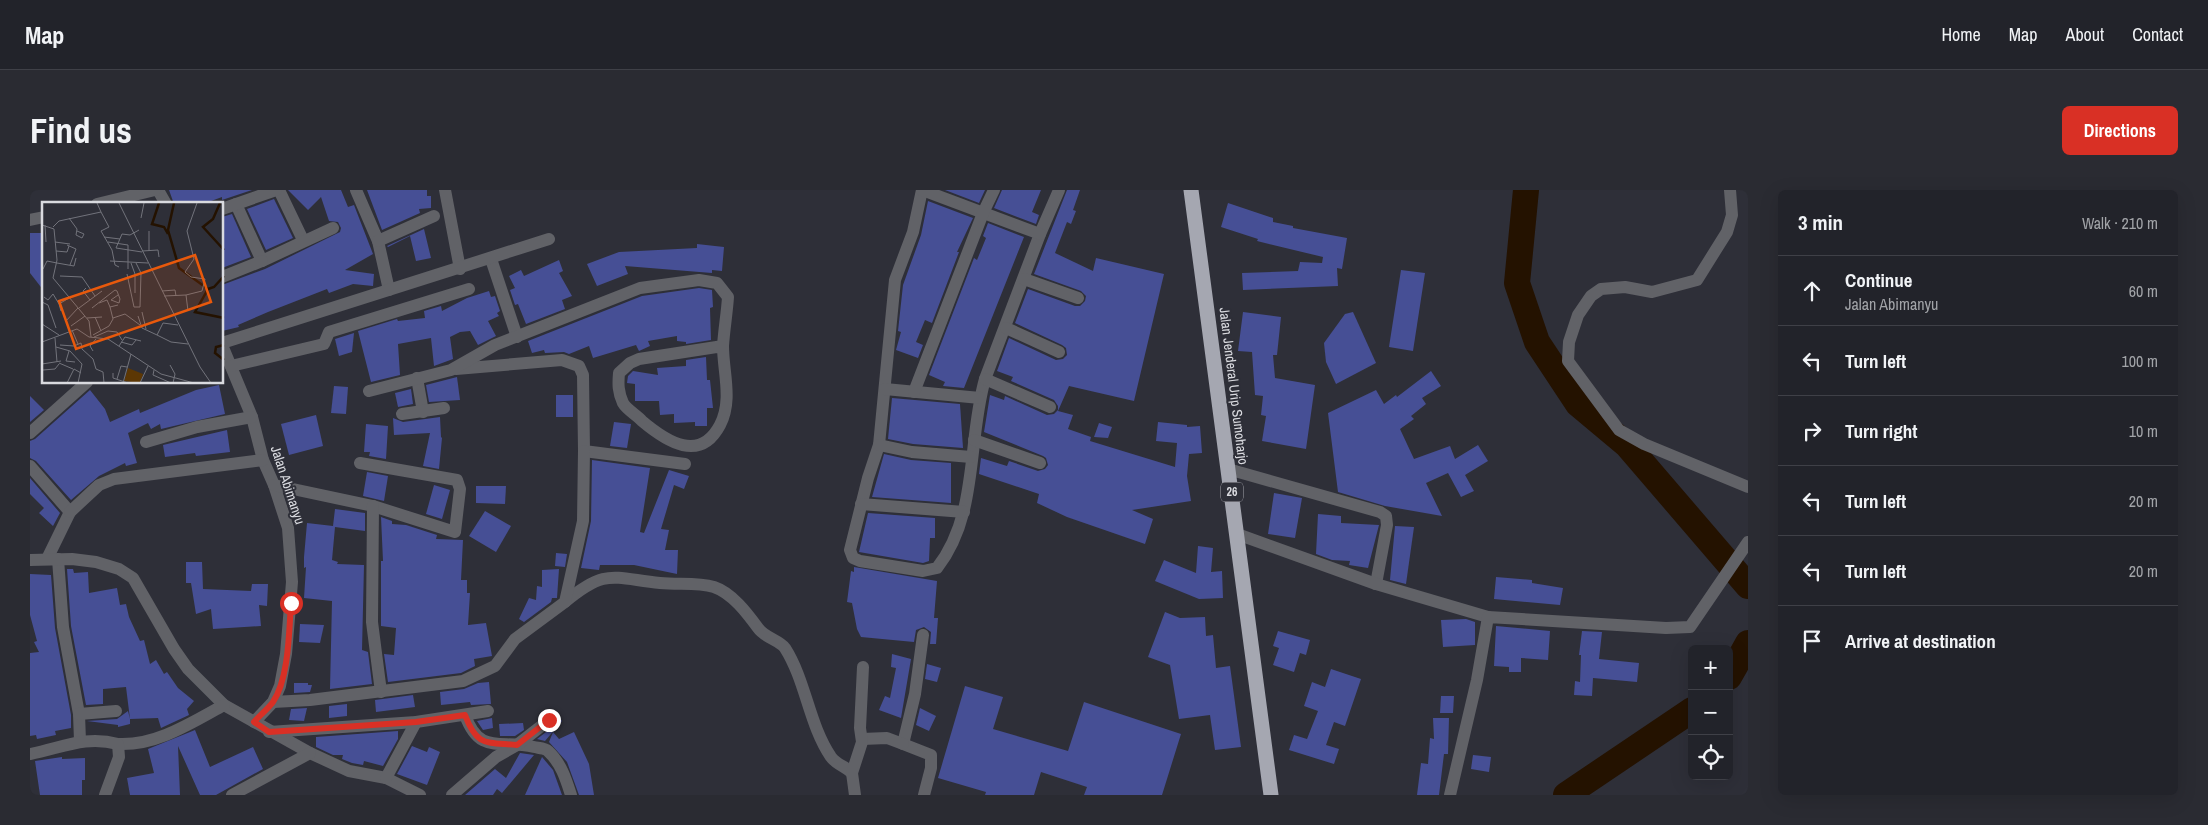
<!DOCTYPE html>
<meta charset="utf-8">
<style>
:root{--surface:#22232a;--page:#2a2b32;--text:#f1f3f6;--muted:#a2a4a8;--line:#3f4047;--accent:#d93025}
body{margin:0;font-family:"Archivo Narrow",sans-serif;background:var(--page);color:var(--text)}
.controls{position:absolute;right:15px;bottom:15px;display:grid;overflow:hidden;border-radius:8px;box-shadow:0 5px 20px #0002}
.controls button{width:45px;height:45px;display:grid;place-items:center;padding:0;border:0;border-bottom:1px solid var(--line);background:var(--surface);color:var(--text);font:25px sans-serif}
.stop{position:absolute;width:15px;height:15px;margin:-11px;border:4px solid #d93025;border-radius:50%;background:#fff}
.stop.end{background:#d93025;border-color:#fff;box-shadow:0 1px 5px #0008}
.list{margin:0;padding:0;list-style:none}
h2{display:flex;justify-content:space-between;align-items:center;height:65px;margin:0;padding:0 20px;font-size:21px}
h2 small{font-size:16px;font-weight:400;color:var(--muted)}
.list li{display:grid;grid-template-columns:32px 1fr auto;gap:15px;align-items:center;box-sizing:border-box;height:70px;padding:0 20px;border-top:1px solid var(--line)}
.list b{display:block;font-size:19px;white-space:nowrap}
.list p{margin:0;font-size:16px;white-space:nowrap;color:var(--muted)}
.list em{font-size:16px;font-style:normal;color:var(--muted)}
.icon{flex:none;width:28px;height:28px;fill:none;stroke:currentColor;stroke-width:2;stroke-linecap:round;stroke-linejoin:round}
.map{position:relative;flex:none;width:1718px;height:605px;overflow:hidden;border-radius:8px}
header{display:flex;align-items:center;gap:30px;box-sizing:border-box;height:70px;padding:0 25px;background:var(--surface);border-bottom:1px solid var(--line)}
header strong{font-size:24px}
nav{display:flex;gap:28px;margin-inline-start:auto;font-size:18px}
.intro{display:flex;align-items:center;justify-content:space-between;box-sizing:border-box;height:120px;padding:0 30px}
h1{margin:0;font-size:35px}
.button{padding:12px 22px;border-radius:8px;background:var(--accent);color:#fff;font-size:18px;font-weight:700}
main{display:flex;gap:30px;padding:0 30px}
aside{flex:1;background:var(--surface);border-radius:8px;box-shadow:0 5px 20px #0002}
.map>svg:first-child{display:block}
</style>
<header>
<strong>Map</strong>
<nav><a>Home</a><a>Map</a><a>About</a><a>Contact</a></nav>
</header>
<div class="intro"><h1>Find us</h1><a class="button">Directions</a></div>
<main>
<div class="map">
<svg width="1718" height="605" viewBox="0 0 1718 605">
<rect width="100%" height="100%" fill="#2e2f38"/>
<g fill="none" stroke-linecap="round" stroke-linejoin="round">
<g stroke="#241200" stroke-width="26">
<path d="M1496 0 1487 93 1507 152 1548 214 1597 255 1718 396"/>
<path d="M1699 487 1718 453"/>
<path d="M1536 605 1662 520"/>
</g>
</g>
<g fill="#464f95">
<path d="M139 0H222L192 10V7L173 14H144Z"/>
<path d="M258 0H311L318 17 324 15 343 64 315 80 344 84 343 96 323 94 299 103 297 99 238 122 208 135 209 137 192 141V95L235 79 310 42 311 38 308 32 299 31 291 7 278 20Z"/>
<path d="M337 0H397V6H401V18L389 19 390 23 352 40Z"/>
<path d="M915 0H955L949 13Z"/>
<path d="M972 0H1011L1002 22 1009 25 1006 34 964 18Z"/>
<path d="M1037 0H1050L1043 20 1046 21 1041 34 1037 32 1025 63 1063 81 1066 68 1134 84 1104 211 1039 196 1028 221 1043 225 1038 239 1061 247 1060 251 1145 277 1147 253 1126 251 1128 232 1157 235V237L1170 236 1172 263 1159 264 1157 286 1161 311 1102 320 1123 329 1115 354 1037 327 1007 313 1009 304 949 284 951 268 977 276 979 271 1008 281 1015 279 1018 275 1016 268 1013 266 954 242 960 205 974 210 975 206 1017 225 1024 224 1028 220V216L1024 210 981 191 983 187 967 181 979 148 1026 170 1033 169 1037 165 1036 158 1032 155 985 133 998 99 1045 116H1050L1055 111 1056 106 1051 101 1004 84Z"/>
<path d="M244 9 263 48 236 60 217 19Z"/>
<path d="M898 11 943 28 927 62H929L902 133 895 130 886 152 893 155 888 168 866 160 871 142 868 141 873 95 891 45Z"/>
<path d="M1198 13 1243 28V32L1263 36V38L1317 48 1312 79 1307 78 1308 96 1213 100 1212 83 1268 81 1270 72 1292 73 1293 67 1227 51 1228 49 1191 37Z"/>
<path d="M202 24 221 67 192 78V27Z"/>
<path d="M958 33 994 47 934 198 913 196 915 192 899 185 944 68 947 70 956 48 953 46Z"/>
<path d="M394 39 401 68 386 71 380 46 358 57 357 56Z"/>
<path d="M0 43H14V101L0 83Z"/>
<path d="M667 54 694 57 692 81 682 80V83L595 76 598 84 567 96 557 74 589 62 667 58Z"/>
<path d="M529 70 533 81 529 83 542 106 532 110 535 119 496 134 488 114 485 115 480 100 485 98 479 86 491 80 494 86Z"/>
<path d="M1371 80 1395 83 1383 161 1359 157Z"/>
<path d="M669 98 682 100 683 117 680 118 681 150 656 154V152L647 151V146L618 151 620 156 609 161 606 155 563 168 559 156 539 164 534 162 515 163 514 160 502 163 498 151 612 106Z"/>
<path d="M459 101 461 107 465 106 470 121 467 123 469 126 458 131 466 146 448 155 440 141 430 142 420 147 423 169 404 176 401 148 368 154 370 185 341 192 328 141 367 129 368 131 395 128 394 121 411 116 412 121 437 108Z"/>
<path d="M1213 122 1251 127 1247 165H1243L1245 188 1285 195 1276 259 1232 251 1236 226 1231 225 1233 206 1225 205 1222 162 1208 161Z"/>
<path d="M1323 122 1346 173 1306 194 1296 172 1294 153 1315 124Z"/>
<path d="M324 143 322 162 309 166 305 149Z"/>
<path d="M676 167 677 190H680L683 218H677V236H665V232L644 233V224L630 225 629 211H605V194L597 193 598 186 603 181 628 185 627 178 656 176V170Z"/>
<path d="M1401 181 1411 196 1392 208 1396 214 1381 226 1384 229 1370 239 1384 269 1420 256 1425 269 1448 255 1458 271 1435 285 1444 301 1431 307 1418 283 1396 293 1412 326 1355 316 1308 302 1298 223 1346 200 1354 214 1366 205 1367 207Z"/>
<path d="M427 187 430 210 399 212 396 195Z"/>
<path d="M189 195 195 224 131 239 130 234 121 239 118 233 98 243 107 273 96 276 95 273 69 286 41 310 6 271 0 268V251L5 249 60 200 75 219 80 232 109 219 110 223 166 200Z"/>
<path d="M304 196 318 197 316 224 301 223Z"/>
<path d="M381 199 383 214 368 217 365 203Z"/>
<rect x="526" y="205" width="17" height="22"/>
<path d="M0 206 14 220 0 232Z"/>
<path d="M862 208 930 214 933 258 883 254 858 249Z"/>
<path d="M286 225 293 256 259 265 251 234Z"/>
<path d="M410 227 411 247 412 248 409 279 393 276 400 243 364 245 363 228 373 232Z"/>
<path d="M584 232 601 234 597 258 580 256Z"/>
<path d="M1069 233 1082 237 1078 248 1064 247Z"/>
<path d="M336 234 358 236 356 269 339 266 340 262H334Z"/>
<path d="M197 240 200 262 166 266 165 263 135 267 133 255Z"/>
<path d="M854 264 881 270 921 273V313L842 307Z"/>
<path d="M562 270 620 278 610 342 614 343 639 280 659 286 654 299 644 295 631 339 639 340 635 360H648L647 384 604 375H570L569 380 551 378 561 331Z"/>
<path d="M337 282 358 286 354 311 333 306Z"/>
<path d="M0 288 30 323 23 336 9 323 14 318 0 304Z"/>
<path d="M404 295 420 300 412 329 396 324Z"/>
<path d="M446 296H476L475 314 446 313Z"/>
<path d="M1244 303 1272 308 1265 348 1238 344Z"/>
<path d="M305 319 335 323V341L305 337 302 370 308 372 307 374 334 375 332 460 338 462 342 494 300 499 302 411 274 408 276 377 274 378V367L277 333 303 336Z"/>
<path d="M455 321 481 336 466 362 439 346Z"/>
<path d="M838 323 905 328V348H900L899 371 893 373 829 362Z"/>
<path d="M1288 324 1311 326V333L1349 335 1338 378 1319 375 1320 371 1302 370 1286 364Z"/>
<path d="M351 327 362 331V334L376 335 407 345 406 349 433 350 431 390H437V403H440L438 435 456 433 462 466 444 469 445 476 431 483 358 492 354 464 364 465 366 438 351 436V371H353Z"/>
<path d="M1365 336 1384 337 1376 394 1360 390Z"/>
<path d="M1168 356 1183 358 1181 382 1192 381 1193 408 1169 409 1125 391 1134 370 1166 383Z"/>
<path d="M526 363 537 364 535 377 525 376Z"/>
<path d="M156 372H172L173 399 221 401 222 394H238L237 416 229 415 231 436 183 439 181 419 166 424 161 393H156Z"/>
<path d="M824 377 907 391 904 428H908L906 454H900L901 442 894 437 886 440 884 452 831 447 827 439 822 413 817 412 821 381 824 382Z"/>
<path d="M37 379H43L44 383 58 382 59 403 87 398 90 415 96 414 99 427 110 451 114 450 120 474 126 470 134 484 137 482 148 498 164 511 157 519 159 525 131 538 128 528 100 529V534L88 537V535L57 531 87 529 98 521 100 529 96 497 73 499V514L56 515 41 436Z"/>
<path d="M529 379 527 408H522L521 412 494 432 489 429 499 408 506 410 507 396 512 397V380Z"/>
<path d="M0 384 21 385 25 438 41 525V538L25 541 26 545 7 549 6 545 0 546V463L9 462 4 452 7 451 0 425Z"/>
<path d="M1466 387 1502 390V393L1533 398 1530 415 1464 409Z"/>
<path d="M1135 422 1150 428 1175 427 1176 446 1183 445 1186 478 1200 476 1211 557 1185 560 1180 525 1149 529 1140 475 1118 467Z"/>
<path d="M1436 429 1445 432V455L1413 457 1411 430Z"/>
<path d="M270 434 294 435 290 453 269 452Z"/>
<path d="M1466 436 1520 441 1518 470 1491 468V482H1479V477L1464 476Z"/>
<path d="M1248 441 1280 450 1276 465 1270 463 1264 482 1243 475 1249 458 1243 456Z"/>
<path d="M1552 441 1572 442 1569 469 1609 473 1607 492 1563 488 1562 506 1544 505 1545 491 1550 492 1551 465H1549Z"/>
<path d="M862 464 881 469 871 528 849 520 855 506 860 508 866 478 861 477Z"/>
<path d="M897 474 911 478 907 492 895 489Z"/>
<path d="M1301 479 1331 489 1315 536 1304 532 1296 555 1309 559 1304 574 1259 560 1264 545 1277 549 1288 521 1274 516 1282 492 1295 497Z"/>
<path d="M459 492 461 514 441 515 440 512 411 515 410 502 434 499 448 493Z"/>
<path d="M264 493H278V495H282L280 502 264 503Z"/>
<path d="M935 496 973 507 963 539 1038 561 1054 512 1151 544 1132 605H1054L1057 597 1011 582 1004 605H955L956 602 908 588Z"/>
<path d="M383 505 385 517 346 522 345 510Z"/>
<path d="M1411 506H1424L1423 523H1410Z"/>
<path d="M317 514V526L299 528V516Z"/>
<path d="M277 518 274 531 259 530 261 519Z"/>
<path d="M890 518 906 526 899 541 886 535Z"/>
<path d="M528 527 532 531 515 551 507 549 524 536Z"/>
<path d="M462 528 463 538 453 540 447 531Z"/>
<path d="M1403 528H1419L1418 564H1414L1409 605H1387L1391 573 1398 574 1400 548 1404 549Z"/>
<path d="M493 533 494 540 485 546H470L469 534Z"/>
<path d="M165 540 180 577 223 557 233 579 186 605H170L148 556 150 605H100L97 588 124 583 118 559Z"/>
<path d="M368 541V549L353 576 334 571 333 575 322 573 312 569 313 565H303L286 557V547Z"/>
<path d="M523 542 529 549 544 542 559 574 564 605H549L537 572 519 552Z"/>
<path d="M382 556 397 562 399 557 410 562 397 595 367 584Z"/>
<path d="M490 563 504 565 472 603 467 599 463 605H435L465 579 476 588Z"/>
<path d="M1443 565 1461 567 1459 582 1441 579Z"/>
<path d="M32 567V569L55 568V590H52V605H10L5 571Z"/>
<path d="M512 567 523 580 532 605H495Z"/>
</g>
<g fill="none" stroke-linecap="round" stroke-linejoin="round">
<g stroke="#616267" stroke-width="12">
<path d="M128 0 136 14"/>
<path d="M249 0 273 50"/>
<path d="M326 0 348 51 359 100"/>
<path d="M415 0 430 79"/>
<path d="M892 0 883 42 865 90 849 255 838 288 820 360 823 368 830 371 893 381 907 378C949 324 937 252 955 189L1010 44 1029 0"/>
<path d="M892 0 1010 44"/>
<path d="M1700 0 1702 25 1697 42 1667 90 1622 102 1595 97 1571 99 1561 106 1548 125 1539 152 1538 171 1589 240 1614 254 1718 297"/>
<path d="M67 14 125 0"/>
<path d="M206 14 232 71 303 38"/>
<path d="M192 19 246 0"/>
<path d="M0 30 14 27"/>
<path d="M348 51 404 26"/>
<path d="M461 69 487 147"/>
<path d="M192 87 232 71"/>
<path d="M994 89 1048 108"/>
<path d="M976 138 1029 162"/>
<path d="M192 153 519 49"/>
<path d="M192 155 222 227 233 270 244 295 258 338 262 392 256 464 250 496 243 512 224 532"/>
<path d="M201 176 294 154 299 142 439 99"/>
<path d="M426 179 532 170 549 176 553 185 554 261 655 274"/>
<path d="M387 188 393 222"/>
<path d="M955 189 1020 217"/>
<path d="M855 199 950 208"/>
<path d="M339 201 421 180 465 155 610 98 669 90 687 93 698 107C697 123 694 140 693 156 693 182 703 210 690 235 670 273 637 252 612 231 607 225 597 220 593 213 588 202 588 194 589 183L600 173 609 169 693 156"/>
<path d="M884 202 953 23 964 0"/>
<path d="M372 224 414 218"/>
<path d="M0 243 57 192"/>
<path d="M944 250 1010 273"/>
<path d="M116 252 167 237 222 227"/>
<path d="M849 255 882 262 941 267"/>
<path d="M0 276 40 322 17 369"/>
<path d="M1198 279 1350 322 1356 326 1357 335 1346 394"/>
<path d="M244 295 343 316 425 342 430 299 427 290 330 273"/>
<path d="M831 314 934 322"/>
<path d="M343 316 342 432 351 502"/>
<path d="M40 322 69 295 84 289 233 270"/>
<path d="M1207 344 1346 394 1458 427"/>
<path d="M28 369 33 437 49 524 50 551"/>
<path d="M0 370 42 369 66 372 89 379 103 388 144 459 158 479 194 515 280 563 319 581 356 588 390 605"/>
<path d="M535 412C576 378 582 388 630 393 648 395 667 392 684 397 702 403 717 423 728 438 735 448 749 450 755 458 776 491 779 535 801 567 807 575 815 576 822 583"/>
<path d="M893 445 885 504 873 554 901 565V578L894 605"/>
<path d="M243 512 280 510 433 491 465 476 485 449 535 412 553 331 554 261"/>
<path d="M49 524 86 521"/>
<path d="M435 525C450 566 470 549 504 557 508 558 515 558 518 561 531 573 536 589 541 605"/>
<path d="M239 542 386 532 458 521"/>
<path d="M832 549 857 548 873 554"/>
<path d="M88 554C126 556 161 533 194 515"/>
<path d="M0 564C32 558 55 545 88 554L89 567 75 605"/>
<path d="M356 588 386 532"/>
<path d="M202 605 280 563"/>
<path d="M422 605 466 567 487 555 519 530"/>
<path d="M825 605 822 583 832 552 830 538 833 477"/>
<path d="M1420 605 1447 490 1458 427 1636 438 1660 437 1718 352"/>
</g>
<path stroke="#a5a7b1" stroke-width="15" d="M1161 0 1241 605"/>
</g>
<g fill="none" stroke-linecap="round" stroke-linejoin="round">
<path stroke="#d93025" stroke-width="6" d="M261 413C259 441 259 488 243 512 238 519 230 525 224 532L239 542 386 532 435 525C447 557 456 552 487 555L519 530"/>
</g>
<g text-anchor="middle" stroke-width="4" stroke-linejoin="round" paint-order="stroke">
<rect fill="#2e2f38" stroke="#a6a7ad" stroke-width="1" x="1191" y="292.5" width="22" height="19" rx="4"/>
<g font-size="12" font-weight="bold" fill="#d9dadf">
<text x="1202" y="306">26</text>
</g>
<g font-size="14" fill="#d9dadf" stroke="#2e2f38">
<text transform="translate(1204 196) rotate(83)" y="5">Jalan Jenderal Urip Sumoharjo</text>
<text transform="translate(258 295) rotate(72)" y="5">Jalan Abimanyu</text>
</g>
</g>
<g transform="translate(12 12)">
<rect width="181" height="181" fill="#2e2f38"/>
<path d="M86 166 101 172 98 181 82 179Z" fill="#5c3704"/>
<path fill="none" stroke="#241200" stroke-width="2.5" d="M117 1 110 22 122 25 126 32M132 1 126 28 137 66 166 87 153 110 182 116M178 1 171 17 161 25 182 48M166 87 172 85 182 74M182 143 174 145 173 151 182 158"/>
<path fill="none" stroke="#72737b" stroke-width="1" d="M77 1 158 165 169 181M59 10 67 25 59 29 70 48 73 63 77 65M27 16 35 27 34 33 40 36 42 32 35 29M99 16 102 1M0 23 12 27 15 58 11 76 47 119 49 135M3 23 4 40M11 25 17 19 59 10 55 1M97 28 88 33 80 32 74 46 100 50M62 35 78 37M13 40 28 42M66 40 86 43V67M25 43 34 47 28 63M14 49 25 50 27 44M100 49 116 48 117 55M107 49V29M68 59 106 61M15 61 32 64 34 56M89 61 93 72V91M1 67 5 59 15 61M85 72 92 105H98L99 71 94 61M18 74 40 75 53 94M44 86 41 89 48 98M120 89 133 88 134 94M122 94 144 93M2 95 6 98 11 92 17 102M0 100 6 103 14 126M57 101 65 98 68 105 76 103M37 106 60 89M50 106 73 88 75 89 78 97 77 101 69 98 76 93M19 109 17 102 27 96M146 109 144 93 160 89 163 77 149 75 143 70 152 57 145 29 155 1M100 110 104 127M96 114 100 126 115 133M53 115 59 129M45 116 60 115M71 116 83 112 98 123M23 120 36 106M0 122 17 133M136 123 121 121 115 133 129 140 146 142M29 124 43 114M30 128 36 142M66 129 75 130 80 138M51 133 67 124 71 117 68 105M52 135 66 129M13 136 15 160M0 140 35 127 47 135 66 137 119 172 152 181M79 140 90 143 94 138M18 143 32 144 39 141 40 147 51 157 54 167 61 170 62 181M77 144 83 135 99 139M14 145 28 149 40 162 36 181M27 149 24 159 33 160M51 149 48 144 54 137M17 161 31 167M0 162 19 159M128 163 133 172 131 181M1 168 13 167 17 162M112 168 111 173 129 181M71 171V176L86 181M75 177 79 164 85 165M25 181 32 167 39 171M81 181 89 152M98 181 106 164"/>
<path fill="#e8590c" fill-opacity="0.15" stroke="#e8590c" stroke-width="2.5" d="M153 53 169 100 34 147 17 99Z"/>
<rect width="181" height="181" fill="none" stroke="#d9dadf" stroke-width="2.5"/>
</g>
</svg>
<div class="controls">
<button>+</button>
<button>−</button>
<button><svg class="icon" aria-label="locate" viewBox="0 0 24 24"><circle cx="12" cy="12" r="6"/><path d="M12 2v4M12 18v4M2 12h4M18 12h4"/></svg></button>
</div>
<div class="stop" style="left:261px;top:413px"></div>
<div class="stop end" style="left:519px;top:530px"></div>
</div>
<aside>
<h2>3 min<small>Walk · 210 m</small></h2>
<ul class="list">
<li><svg class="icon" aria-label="ahead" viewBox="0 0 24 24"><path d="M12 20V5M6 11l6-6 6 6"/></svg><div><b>Continue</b><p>Jalan Abimanyu</p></div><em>60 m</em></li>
<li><svg class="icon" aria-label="left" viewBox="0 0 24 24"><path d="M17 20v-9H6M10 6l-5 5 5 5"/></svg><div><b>Turn left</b></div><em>100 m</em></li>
<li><svg class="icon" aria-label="right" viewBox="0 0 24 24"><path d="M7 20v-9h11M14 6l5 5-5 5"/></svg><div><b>Turn right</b></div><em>10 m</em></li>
<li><svg class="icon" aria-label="left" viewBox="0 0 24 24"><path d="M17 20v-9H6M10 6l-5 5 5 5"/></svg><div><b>Turn left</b></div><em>20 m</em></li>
<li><svg class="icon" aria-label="left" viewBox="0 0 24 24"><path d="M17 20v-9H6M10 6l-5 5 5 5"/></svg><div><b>Turn left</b></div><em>20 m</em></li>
<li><svg class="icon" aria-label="arrive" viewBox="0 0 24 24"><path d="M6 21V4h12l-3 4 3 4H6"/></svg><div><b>Arrive at destination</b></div></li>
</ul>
</aside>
</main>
